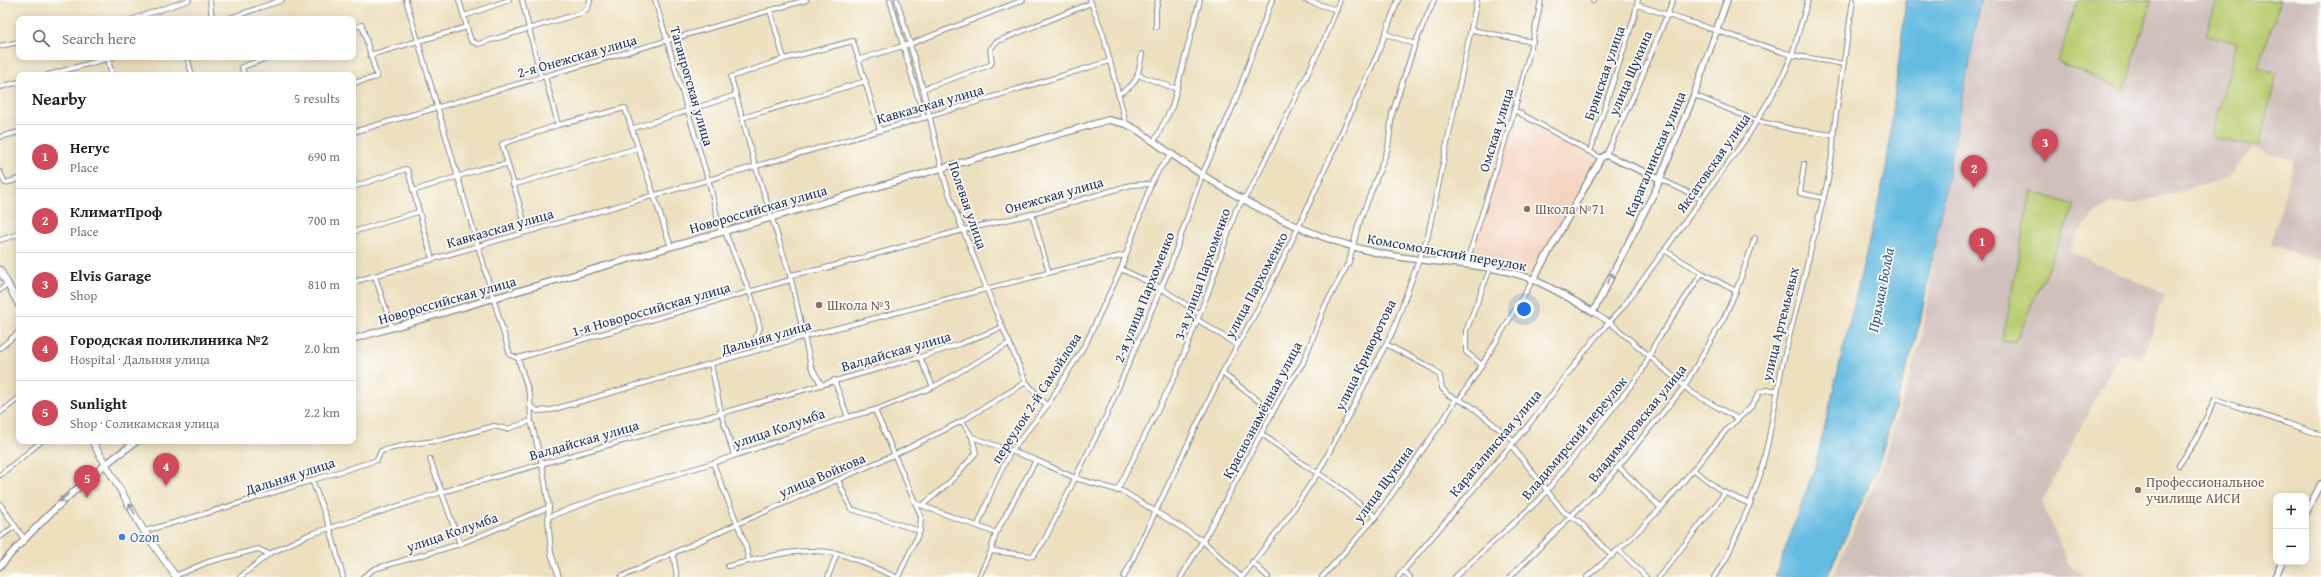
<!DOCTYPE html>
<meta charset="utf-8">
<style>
:root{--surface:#fff;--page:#f2f2f2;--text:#202124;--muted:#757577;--line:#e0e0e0;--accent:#d1495b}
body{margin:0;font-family:"Gentium Book Plus",serif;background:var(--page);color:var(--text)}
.controls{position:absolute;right:12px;bottom:12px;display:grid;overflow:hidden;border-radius:8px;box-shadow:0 2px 10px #0003}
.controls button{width:36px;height:36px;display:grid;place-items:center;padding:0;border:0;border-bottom:1px solid var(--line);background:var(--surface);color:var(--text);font:20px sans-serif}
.you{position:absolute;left:1524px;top:309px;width:14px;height:14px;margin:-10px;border:3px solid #fff;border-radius:50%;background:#1a73e8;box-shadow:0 0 0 6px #1a73e833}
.badge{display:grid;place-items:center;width:26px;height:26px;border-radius:50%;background:var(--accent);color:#fff;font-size:13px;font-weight:700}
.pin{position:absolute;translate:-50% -33px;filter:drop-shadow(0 1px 2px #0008)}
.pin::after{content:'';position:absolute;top:21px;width:14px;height:12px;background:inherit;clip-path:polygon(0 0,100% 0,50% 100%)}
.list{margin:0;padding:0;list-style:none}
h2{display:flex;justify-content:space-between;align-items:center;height:52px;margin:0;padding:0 16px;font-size:17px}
h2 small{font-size:13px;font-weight:400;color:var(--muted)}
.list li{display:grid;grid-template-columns:26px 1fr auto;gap:12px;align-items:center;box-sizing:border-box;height:64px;padding:0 16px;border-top:1px solid var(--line)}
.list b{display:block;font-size:15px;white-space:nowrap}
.list p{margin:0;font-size:13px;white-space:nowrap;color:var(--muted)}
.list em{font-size:13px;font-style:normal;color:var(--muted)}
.icon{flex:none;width:22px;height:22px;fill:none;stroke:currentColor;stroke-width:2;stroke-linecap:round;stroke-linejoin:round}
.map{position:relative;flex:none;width:2321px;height:577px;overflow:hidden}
.search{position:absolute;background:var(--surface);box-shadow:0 2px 10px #0003;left:16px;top:16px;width:340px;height:44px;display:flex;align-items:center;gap:10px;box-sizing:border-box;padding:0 14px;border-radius:8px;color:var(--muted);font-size:15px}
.panel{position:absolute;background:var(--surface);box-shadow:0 2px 10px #0003;left:16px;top:72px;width:340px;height:372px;border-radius:8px}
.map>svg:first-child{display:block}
</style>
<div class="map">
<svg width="2321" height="577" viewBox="0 0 2321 577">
<rect width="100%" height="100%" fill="#fdfcf7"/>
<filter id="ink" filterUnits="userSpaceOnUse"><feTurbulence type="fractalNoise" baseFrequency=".025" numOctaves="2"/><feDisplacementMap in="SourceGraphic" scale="8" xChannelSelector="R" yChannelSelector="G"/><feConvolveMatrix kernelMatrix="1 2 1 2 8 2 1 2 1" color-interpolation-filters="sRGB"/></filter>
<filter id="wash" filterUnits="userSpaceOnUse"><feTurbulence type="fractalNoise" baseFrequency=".012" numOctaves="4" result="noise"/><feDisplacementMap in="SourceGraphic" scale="16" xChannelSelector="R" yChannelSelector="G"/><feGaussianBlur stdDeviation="0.9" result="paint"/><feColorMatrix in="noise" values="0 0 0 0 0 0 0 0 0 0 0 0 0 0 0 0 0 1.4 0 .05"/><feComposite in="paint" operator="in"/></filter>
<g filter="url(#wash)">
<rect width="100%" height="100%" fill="#ede0be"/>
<path fill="#f4d3c0" d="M1516 115 1595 161 1529 276 1471 257Z"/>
<path fill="#d0c0bc" d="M1974 0H2321V261L2271 245 2294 161 2253 149 2228 178 2130 205 2108 203 2079 231 2069 251 2165 294 2141 360 2120 352 2042 502 2068 563 2086 577H1832L1881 468 1922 338Z"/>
<g fill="#b9cc70" stroke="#6a7e67">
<path d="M2077 0H2152L2124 90 2058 62Z"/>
<path d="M2217 0H2281L2258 68 2277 74 2258 146 2211 137 2237 43 2206 35Z"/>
<path d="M2031 191 2075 205 2015 343 2002 341Z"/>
</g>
<path fill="#63bbe0" stroke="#3f759f" d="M1906 0H1981L1920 323 1878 466 1827 577H1775L1815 467 1886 170Z"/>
</g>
<g filter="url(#ink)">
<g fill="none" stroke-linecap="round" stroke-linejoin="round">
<g stroke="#84888e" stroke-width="6">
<g id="street">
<path d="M210 0 212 19"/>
<path d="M406 0 510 355 518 358 530 396 531 421 542 464 549 507 548 517 551 553 559 577"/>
<path d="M459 0 471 41 478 44 581 13 588 8 590 0"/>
<path d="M522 0 541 77"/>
<path d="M655 0 710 186 721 233"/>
<path d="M890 0 924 118"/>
<path d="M897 0 923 89 945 181 953 205 996 312 1026 382 1047 406"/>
<path d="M1090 0 1103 34 1126 124"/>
<path d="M1305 0 1337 10"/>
<path d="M1593 1 1594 0"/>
<path d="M1637 5 1792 55 1844 64"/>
<path d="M770 10 784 59"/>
<path d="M464 16 509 0"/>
<path d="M133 19 189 0"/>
<path d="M227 19 282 0"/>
<path d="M1156 27V9L1158 0"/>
<path d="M353 28 362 25 377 77 353 83"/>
<path d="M1472 30 1533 42"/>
<path d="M1386 34 1415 44"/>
<path d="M0 46 19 42"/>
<path d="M370 55 467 27"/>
<path d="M187 57 192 75"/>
<path d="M108 59 112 75"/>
<path d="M860 59 910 44 1023 0"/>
<path d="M48 75 113 57"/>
<path d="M244 75 242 67 270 57"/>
<path d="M1138 75 1177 89"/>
<path d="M545 76 558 125"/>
<path d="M0 87 19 82"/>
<path d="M923 89 990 65 992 62 990 50 996 42 1091 3"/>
<path d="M1118 94C1139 85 1138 74 1142 54"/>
<path d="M1694 95 1757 121 1796 130 1833 135"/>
<path d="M1514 110 1601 158"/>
<path d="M742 118 866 81"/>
<path d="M631 129 736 95"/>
<path d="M353 132 806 0"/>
<path d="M0 137 19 132"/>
<path d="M1154 142 1172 107 1200 0"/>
<path d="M1590 152 1634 18 1638 0"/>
<path d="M1606 155 1638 86 1673 0"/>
<path d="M1804 164 1800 193 1824 198"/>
<path d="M0 172 5 183 19 179"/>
<path d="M1660 179 1702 199"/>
<path d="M513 185 637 148"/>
<path d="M353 187 406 169 408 171 432 259"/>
<path d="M413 191 484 168 507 164"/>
<path d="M1032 214 1049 273"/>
<path d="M527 231 502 144 558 125 625 108 671 247"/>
<path d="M353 232 418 212"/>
<path d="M725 232 752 298 760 328 756 337 759 350"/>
<path d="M0 240 19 234"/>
<path d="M1664 250 1702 273 1736 291"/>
<path d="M1466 265C1493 177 1524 90 1541 0"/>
<path d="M1121 269 1161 288 1200 314"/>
<path d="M790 275 822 269 963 230 1032 214 1131 185 1151 184"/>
<path d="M375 276 392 328"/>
<path d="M353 282 930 116 1110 61"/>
<path d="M0 290 7 284"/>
<path d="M1593 312 1613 325 1691 392 1738 419"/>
<path d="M1198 320 1237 345"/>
<path d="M1386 344 1433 369 1440 376 1442 388 1448 395 1470 405 1514 441"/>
<path d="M0 348 19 332"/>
<path d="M920 357 933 387"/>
<path d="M518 358 790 280"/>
<path d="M711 364 721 413 734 455"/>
<path d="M1482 365 1466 352V331L1490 269"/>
<path d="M1222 373 1273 412"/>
<path d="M834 380 848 417"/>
<path d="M821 384 811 366 790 275 755 165 731 77 784 59 853 41 880 131"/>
<path d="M1459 400 1482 365 1533 280"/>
<path d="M530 406 538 411 551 410 803 337 1059 270 1125 255"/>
<path d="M875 410 921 516 920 531 898 577"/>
<path d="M0 413 19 398"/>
<path d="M962 421 972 437 1036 460 1075 478 1124 492 1203 541 1241 577"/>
<path d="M1262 434 1303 464 1335 484 1376 517"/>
<path d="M1511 445 1564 512 1579 521 1612 556"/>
<path d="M430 459 460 544"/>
<path d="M713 463 745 543 749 561"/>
<path d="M2179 465 2196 440 2215 399 2321 435"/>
<path d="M1619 467 1661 508"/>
<path d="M1694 470 1721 491 1750 504"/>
<path d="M0 475 42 441"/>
<path d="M312 480 330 528 343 577"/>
<path d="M838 480 851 509 920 531"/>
<path d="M1117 491 1176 374 1209 290 1236 210 1252 187 1326 36 1340 0"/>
<path d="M915 503 996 533"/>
<path d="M0 504 24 539"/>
<path d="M924 504 949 483 976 453 972 437"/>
<path d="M548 517 610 494 713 463 848 417 875 410 933 387 1010 343"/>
<path d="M978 525 994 485 1011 451 1047 406 1086 343 1121 269 1151 184 1160 168 1172 154"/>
<path d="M144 531C223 510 299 484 377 460L381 451 410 444 444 440 494 426 507 429 531 421"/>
<path d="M0 537 15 526"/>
<path d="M1619 550 1646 577"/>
<path d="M991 551 1033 556 1044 541 1107 414 1170 267 1202 175 1234 104 1272 0"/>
<path d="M673 554 677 577"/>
<path d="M1252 562 1268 577"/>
<path d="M728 566C763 558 799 546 835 553 852 556 879 570 896 577"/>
<path d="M1403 571 1410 577"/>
<path d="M175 576 208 562 258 549 269 554 308 535 442 492 920 357 960 344 1003 327"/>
<path d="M240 577 269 554"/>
<path d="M363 577 374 569 460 544 549 507"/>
<path d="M621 577 739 523 894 455 962 421 1026 382"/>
<path d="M828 577 837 553"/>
<path d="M979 577 991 551 996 533 1036 460"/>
<path d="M1124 577 1222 373 1265 296 1298 228 1378 53 1398 0"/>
<path d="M1181 577 1215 520 1284 391 1303 363 1325 306 1349 262 1358 226 1388 148 1392 114 1415 44 1434 0"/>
<path d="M1242 577 1286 520 1318 473 1393 331 1428 235 1477 0"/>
<path d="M1322 577 1376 517 1446 416 1456 399"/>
<path d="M1398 577 1530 423 1595 338 1623 307 1747 137 1781 80 1792 55 1808 0"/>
<path d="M1455 577 1541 498 1641 373 1656 342 1702 273"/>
<path d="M1510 577 1607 480 1684 387 1724 318 1736 291 1755 238"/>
<path d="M1587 577 1629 540 1661 508 1728 428 1751 407 1760 392 1766 390H1776"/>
<path d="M1659 577 1725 493"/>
<path d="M1714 577 1726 559 1750 504 1760 475 1768 442 1782 366 1828 180 1833 148 1834 128 1853 0"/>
</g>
</g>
<g stroke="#84888e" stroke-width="8">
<g id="secondary">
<path d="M1533 280 1601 158 1606 155 1660 179"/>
<path d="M353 339 1108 120 1126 124 1139 131C1210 183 1287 232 1374 252 1426 265 1484 260 1534 280 1555 289 1574 301 1593 312L1656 189 1694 95 1727 0"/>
<path d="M2306 513 2321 484"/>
<path d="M0 566C42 519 85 477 137 441"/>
<path d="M2275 577 2282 562"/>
</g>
</g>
<g stroke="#84888e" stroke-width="8">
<g id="primary">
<path d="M0 270 19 305"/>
<path d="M92 441 144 531 176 577"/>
</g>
</g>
<use href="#street" stroke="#fff" stroke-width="4"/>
<use href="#secondary" stroke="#fff" stroke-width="5.5"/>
<use href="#primary" stroke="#fff" stroke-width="6"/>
</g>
<defs><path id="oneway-shaft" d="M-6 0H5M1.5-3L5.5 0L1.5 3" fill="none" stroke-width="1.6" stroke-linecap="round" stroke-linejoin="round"/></defs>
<g stroke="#8d97ae">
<use href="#oneway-shaft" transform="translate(1610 278) rotate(-63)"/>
<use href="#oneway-shaft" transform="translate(64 498) rotate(138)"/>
<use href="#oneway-shaft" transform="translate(132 509) rotate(-121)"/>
</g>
</g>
<g fill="#8d6e63" stroke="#fdfcf7" stroke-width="1.5">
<circle cx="1527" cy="209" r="4"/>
<circle cx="819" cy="305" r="4"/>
<circle cx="2138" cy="490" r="4"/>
</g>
<circle fill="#3f7fe0" stroke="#fdfcf7" stroke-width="1.5" cx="122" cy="537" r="4"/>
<g text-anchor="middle" stroke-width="3.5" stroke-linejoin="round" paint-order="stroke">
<g font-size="14" fill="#1b2f5e" stroke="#fdfcf7">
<text transform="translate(577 56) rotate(-16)" y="5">2-я Онежская улица</text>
<text transform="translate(1604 73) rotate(-71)" y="5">Брянская улица</text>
<text transform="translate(1630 73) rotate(-67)" y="5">улица Щукина</text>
<text transform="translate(692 86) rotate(74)" y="5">Таганрогская улица</text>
<text transform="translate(930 104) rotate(-16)" y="5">Кавказская улица</text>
<text transform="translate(1496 130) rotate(-73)" y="5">Омская улица</text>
<text transform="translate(1655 154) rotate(-67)" y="5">Карагалинская улица</text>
<text transform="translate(1713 163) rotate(-55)" y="5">Яксатовская улица</text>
<text transform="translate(1054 195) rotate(-16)" y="5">Онежская улица</text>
<text transform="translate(968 205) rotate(71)" y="5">Полевая улица</text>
<text transform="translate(758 209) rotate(-16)" y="5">Новороссийская улица</text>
<text transform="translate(500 228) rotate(-16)" y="5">Кавказская улица</text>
<text transform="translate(1447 252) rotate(10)" y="5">Комсомольский переулок</text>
<text transform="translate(1202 274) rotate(-70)" y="5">3-я улица Пархоменко</text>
<text transform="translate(1256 285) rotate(-62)" y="5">улица Пархоменко</text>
<text transform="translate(1144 297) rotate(-68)" y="5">2-я улица Пархоменко</text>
<text transform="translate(447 300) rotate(-16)" y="5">Новороссийская улица</text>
<text transform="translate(651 309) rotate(-16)" y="5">1-я Новороссийская улица</text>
<text transform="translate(1780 324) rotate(-76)" y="5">улица Артемьевых</text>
<text transform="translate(766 337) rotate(-16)" y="5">Дальняя улица</text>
<text transform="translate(896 351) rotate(-16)" y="5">Валдайская улица</text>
<text transform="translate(1365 355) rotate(-64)" y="5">улица Криворотова</text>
<text transform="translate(1036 398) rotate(-57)" y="5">переулок 2-й Самойлова</text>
<text transform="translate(1262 410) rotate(-62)" y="5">Краснознамённая улица</text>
<text transform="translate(1637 423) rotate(-51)" y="5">Владимировская улица</text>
<text transform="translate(779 428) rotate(-19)" y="5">улица Колумба</text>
<text transform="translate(1574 438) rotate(-50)" y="5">Владимирский переулок</text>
<text transform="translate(584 440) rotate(-16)" y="5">Валдайская улица</text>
<text transform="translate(1495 443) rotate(-50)" y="5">Карагалинская улица</text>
<text transform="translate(822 475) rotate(-23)" y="5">улица Войкова</text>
<text transform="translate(290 476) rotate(-18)" y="5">Дальняя улица</text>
<text transform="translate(1383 484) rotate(-54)" y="5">улица Щукина</text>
<text transform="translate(452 532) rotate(-19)" y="5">улица Колумба</text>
</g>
<g font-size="14" fill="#785e54" stroke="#fdfcf7" text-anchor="start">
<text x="1535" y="214">Школа №71</text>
<text x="827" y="310">Школа №3</text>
<text x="2146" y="487">Профессиональное<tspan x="2146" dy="16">училище АИСИ</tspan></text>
</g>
<g font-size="14" fill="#366cbe" stroke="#fdfcf7" text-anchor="start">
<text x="130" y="542">Ozon</text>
</g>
<g font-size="15" font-style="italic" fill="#315985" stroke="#fdfcf7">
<text transform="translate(1881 290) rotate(-79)" y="5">Прямая Болда</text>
</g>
</g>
</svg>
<div class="controls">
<button>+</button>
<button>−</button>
</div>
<div class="you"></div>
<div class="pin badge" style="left:1982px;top:261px">1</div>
<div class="pin badge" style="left:1974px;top:188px">2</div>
<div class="pin badge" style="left:2045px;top:162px">3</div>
<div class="pin badge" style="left:166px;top:486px">4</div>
<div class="pin badge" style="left:87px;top:498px">5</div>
<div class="search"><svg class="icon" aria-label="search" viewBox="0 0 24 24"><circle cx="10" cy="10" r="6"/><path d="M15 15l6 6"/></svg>Search here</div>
<section class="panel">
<h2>Nearby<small>5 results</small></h2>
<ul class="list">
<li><span class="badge">1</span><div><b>Негус</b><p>Place</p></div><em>690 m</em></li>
<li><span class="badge">2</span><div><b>КлиматПроф</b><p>Place</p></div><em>700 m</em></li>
<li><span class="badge">3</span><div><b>Elvis Garage</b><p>Shop</p></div><em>810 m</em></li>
<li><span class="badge">4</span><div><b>Городская поликлиника №2</b><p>Hospital · Дальняя улица</p></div><em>2.0 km</em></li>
<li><span class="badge">5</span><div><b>Sunlight</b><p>Shop · Соликамская улица</p></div><em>2.2 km</em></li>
</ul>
</section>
</div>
